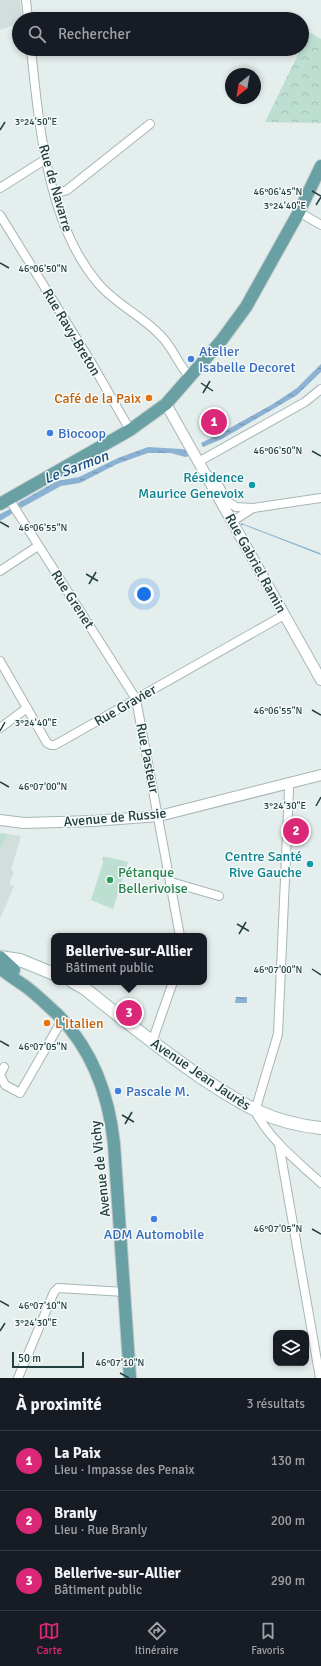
<!DOCTYPE html>
<html lang="fr">
<meta charset="utf-8">
<style>
:root{--surface:#171b24;--page:#242831;--text:#f1f3f6;--muted:#9ea1a6;--line:#363941;--accent:#db2777}
body{margin:0;font-family:Signika,sans-serif;background:var(--page);color:var(--text)}
.controls{position:absolute;right:12px;bottom:12px;display:grid;overflow:hidden;border-radius:8px;box-shadow:0 2px 6px #0003}
.controls button{width:36px;height:36px;display:grid;place-items:center;padding:0;border:0;border-bottom:1px solid var(--line);background:var(--surface);color:var(--text);font:20px sans-serif}
.compass{position:absolute;left:225px;top:68px;width:36px;height:36px;border-radius:50%;background:var(--surface);box-shadow:0 2px 6px #0003;rotate:211deg}
.scale{position:absolute;left:12px;bottom:10px;width:72px;box-sizing:border-box;padding-left:4px;border:2px solid #233f40;border-top:0;font-size:11px;line-height:14px;white-space:nowrap;color:#233f40;-webkit-text-stroke:3px #f5faf9;paint-order:stroke}
.you{position:absolute;left:144px;top:594px;width:14px;height:14px;margin:-10px;border:3px solid #fff;border-radius:50%;background:#1a73e8;box-shadow:0 0 0 6px #1a73e833}
.badge{display:grid;place-items:center;width:26px;height:26px;border-radius:50%;background:var(--accent);color:#fff;font-size:13px;font-weight:700}
.pin{position:absolute;translate:-50% -50%;border:2px solid #fff;box-shadow:0 1px 4px #0006}
.popup{position:absolute;left:51px;top:933px;width:156px;height:52px;box-sizing:border-box;display:grid;place-content:center;border-radius:8px;background:var(--surface);filter:drop-shadow(0 1px 3px #0005);font-size:13px;white-space:nowrap;color:var(--muted)}
.popup b{font-size:15px;color:var(--text)}
.popup::after{content:'';position:absolute;left:50%;top:100%;margin-left:-8px;border:8px solid transparent;border-top-color:var(--surface)}
.list{margin:0;padding:0;list-style:none}
h2{display:flex;justify-content:space-between;align-items:center;height:52px;margin:0;padding:0 16px;font-size:17px}
h2 small{font-size:13px;font-weight:400;color:var(--muted)}
.list li{display:grid;grid-template-columns:26px 1fr auto;gap:12px;align-items:center;box-sizing:border-box;height:60px;padding:0 16px;border-top:1px solid var(--line)}
.list b{display:block;font-size:15px;white-space:nowrap}
.list p{margin:0;font-size:13px;white-space:nowrap;color:var(--muted)}
.list em{font-size:13px;font-style:normal;color:var(--muted)}
.icon{flex:none;width:22px;height:22px;fill:none;stroke:currentColor;stroke-width:2;stroke-linecap:round;stroke-linejoin:round}
.map{position:relative;flex:none;width:321px;height:1378px;overflow:hidden}
.search{position:absolute;background:var(--surface);box-shadow:0 2px 6px #0003;left:12px;right:12px;top:12px;height:44px;display:flex;align-items:center;gap:10px;box-sizing:border-box;padding:0 14px;border-radius:22px;color:var(--muted);font-size:15px}
.sheet{height:232px;background:var(--surface)}
nav{display:flex;justify-content:space-around;align-items:center;box-sizing:border-box;height:56px;border-top:1px solid var(--line);background:var(--surface);font-size:11px;color:var(--muted)}
nav a{display:grid;justify-items:center;gap:2px}
nav .on{color:var(--accent)}
.map>svg:first-child{display:block}
</style>
<div class="map">
<svg width="321" height="1378" viewBox="0 0 321 1378">
<defs>
<pattern id="grass-tufts" width="24" height="20" patternUnits="userSpaceOnUse"><rect width="24" height="20" fill="#bddfd1"/><path d="M3 7l-1-3M5 7V3M7 7l1-3M15 17l-1-3M17 17v-4M19 17l1-3" fill="none" stroke="#a2c0b4"/></pattern>
<pattern id="forest-crowns" width="20" height="18" patternUnits="userSpaceOnUse"><rect width="20" height="18" fill="#bddfd1"/><path d="M2 6a3 3 0 1 1 6 0M12 15a3 3 0 1 1 6 0" fill="none" stroke="#a2c0b4"/></pattern>
<pattern id="water-ripples" width="26" height="14" patternUnits="userSpaceOnUse"><rect width="26" height="14" fill="#8cb2d3"/><path d="M2 4q2-2 4 0t4 0M15 11q2-2 4 0t4 0" fill="none" stroke="#7292ad"/></pattern>
</defs>
<rect width="100%" height="100%" fill="#e4eeed"/>
<g fill="#d2dedc">
<path d="M0 0H20L22 19H19V23L0 30Z"/>
<path d="M8 834 21 836 11 870 14 872 9 884 14 886 0 919V850Z"/>
</g>
<path fill="url(#grass-tufts)" d="M0 833 8 834 0 849Z"/>
<path fill="url(#forest-crowns)" d="M309 32 321 39V123L265 122Z"/>
<path fill="#bddfd1" d="M102 857H107L128 862 113 909 91 900 103 863Z"/>
<g fill="url(#water-ripples)">
<path d="M321 364V372L297 395 222 439 203 447 201 443 221 433 273 404 297 388Z"/>
<path d="M148 447 181 449 186 450 189 456 185 457 171 453H148L117 464 80 483 61 486 21 508 18 503 57 481 79 477 118 458Z"/>
<path d="M10 509 13 513 0 521V514Z"/>
<path d="M241 523 320 553 321 555 244 525H241Z"/>
<path d="M236 997H247V1003H235Z"/>
</g>
<g fill="none" stroke-linecap="round" stroke-linejoin="round">
<path stroke="#8cb2d3" stroke-width="3" d="M0 517 23 503"/>
<g stroke="#a6b6b6" stroke-width="10">
<g id="minor">
<path d="M26 0 28 19"/>
<path d="M31 49C39 124 47 222 97 282 115 304 141 315 160 335 173 347 178 365 190 377"/>
<path d="M0 188 46 159"/>
<path d="M55 194 67 190 150 124"/>
<path d="M299 212 321 225"/>
<path d="M0 215 91 362 130 430"/>
<path d="M200 461 305 402 321 389"/>
<path d="M208 475 217 483 228 502 236 507 253 508 321 498"/>
<path d="M9 499 136 699 180 936"/>
<path d="M233 521 253 508"/>
<path d="M0 571 38 546"/>
<path d="M0 661 47 743 51 745H55L284 615"/>
<path d="M0 728 27 708"/>
<path d="M288 784 289 790 278 1034 255 1111C270 1140 297 1161 321 1183"/>
<path d="M171 882 219 896"/>
<path d="M152 1042 173 982"/>
<path d="M4 1067 0 1075 5 1085 20 1093 58 1027 63 1022"/>
<path d="M279 1144 320 1378"/>
<path d="M18 1378 54 1292 58 1288 125 1292"/>
</g>
</g>
<g stroke="#a6b6b6" stroke-width="12">
<g id="tertiary">
<path d="M166 404 321 680"/>
<path d="M0 820 24 823 93 821 159 816 321 775"/>
</g>
</g>
<g stroke="#a2bab9" stroke-width="14">
<g id="secondary">
<path d="M0 957 20 960 54 974"/>
<path d="M73 982 84 988C123 1019 161 1050 202 1078 243 1105 271 1123 321 1128"/>
</g>
</g>
<g stroke="#c1c9ca" stroke-width="14">
<g id="primary">
<path d="M0 504 130 430 166 404 221 341 246 307 299 212 321 166"/>
<path d="M0 957 14 970"/>
<path d="M0 968C8 975 16 980 25 986 36 994 47 1005 57 1014 92 1049 109 1096 114 1144L130 1378"/>
</g>
</g>
<use href="#minor" stroke="#fff" stroke-width="8"/>
<use href="#tertiary" stroke="#fff" stroke-width="10"/>
<use href="#secondary" stroke="#fff" stroke-width="12"/>
<use href="#primary" stroke="#68a0a4" stroke-width="12"/>
</g>
<path fill="none" stroke="#233f40" stroke-width="1.5" d="M0 130 5 122M312 191 321 196M316 205 321 197M0 263 9 268M201 383 213 391M203 393 210 381M312 451 321 456M0 522 9 527M86 574 98 581M89 584 96 572M312 710 321 715M0 731 5 722M0 782 9 787M316 806 321 797M237 924 249 931M239 934 246 922M312 969 321 975M0 1041 9 1046M122 1115 134 1122M125 1124 132 1112M312 1229 321 1234M0 1301 9 1306M0 1331 5 1323M120 1373 129 1378"/>
<g fill="#3f7fe0" stroke="#f5faf9" stroke-width="1.5">
<circle cx="191" cy="359" r="4"/>
<circle cx="50" cy="433" r="4"/>
<circle cx="118" cy="1091" r="4"/>
<circle cx="154" cy="1219" r="4"/>
</g>
<g fill="#e8710a" stroke="#f5faf9" stroke-width="1.5">
<circle cx="149" cy="398" r="4"/>
<circle cx="47" cy="1023" r="4"/>
</g>
<g fill="#0f9aa8" stroke="#f5faf9" stroke-width="1.5">
<circle cx="252" cy="485" r="4"/>
<circle cx="310" cy="864" r="4"/>
</g>
<circle fill="#2e9e5b" stroke="#f5faf9" stroke-width="1.5" cx="110" cy="880" r="4"/>
<g text-anchor="middle" stroke-width="3" stroke-linejoin="round" paint-order="stroke">
<g font-size="14" fill="#233f40" stroke="#f5faf9">
<text transform="translate(56 188) rotate(74)" y="5">Rue de Navarre</text>
<text transform="translate(72 332) rotate(59)" y="5">Rue Ravy-Breton</text>
<text transform="translate(256 563) rotate(61)" y="5">Rue Gabriel Ramin</text>
<text transform="translate(73 599) rotate(57)" y="5">Rue Grenet</text>
<text transform="translate(125 705) rotate(-30)" y="5">Rue Gravier</text>
<text transform="translate(148 758) rotate(79)" y="5">Rue Pasteur</text>
<text transform="translate(115 817) rotate(-5)" y="5">Avenue de Russie</text>
<text transform="translate(201 1074) rotate(34)" y="5">Avenue Jean Jaurès</text>
<text transform="translate(100 1169) rotate(-96)" y="5">Avenue de Vichy</text>
</g>
<g font-size="14" fill="#366cbe" stroke="#f5faf9" text-anchor="start">
<text x="199" y="356">Atelier<tspan x="199" dy="16">Isabelle Decoret</tspan></text>
<text x="58" y="438">Biocoop</text>
<text x="126" y="1096">Pascale M.</text>
<text x="154" y="1239" text-anchor="middle">ADM Automobile</text>
</g>
<g font-size="14" fill="#c56008" stroke="#f5faf9" text-anchor="end">
<text x="141" y="403">Café de la Paix</text>
<text x="55" y="1028" text-anchor="start">L'Italien</text>
</g>
<g font-size="14" fill="#0d838f" stroke="#f5faf9" text-anchor="end">
<text x="244" y="482">Résidence<tspan x="244" dy="16">Maurice Genevoix</tspan></text>
<text x="302" y="861">Centre Santé<tspan x="302" dy="16">Rive Gauche</tspan></text>
</g>
<g font-size="14" fill="#27864d" stroke="#f5faf9" text-anchor="start">
<text x="118" y="877">Pétanque<tspan x="118" dy="16">Bellerivoise</tspan></text>
</g>
<g font-size="15" font-style="italic" fill="#1c4e7e" stroke="#f5faf9">
<text transform="translate(76 467) rotate(-21)" y="5">Le Sarmon</text>
</g>
</g>
<g font-size="10" text-anchor="middle" fill="#233f40" stroke="#f5faf9" stroke-width="3" stroke-linejoin="round" paint-order="stroke">
<text x="36" y="125">3°24'50"E</text>
<text x="278" y="195">46°06'45"N</text>
<text x="285" y="209">3°24'40"E</text>
<text x="43" y="272">46°06'50"N</text>
<text x="278" y="454">46°06'50"N</text>
<text x="43" y="531">46°06'55"N</text>
<text x="278" y="714">46°06'55"N</text>
<text x="36" y="726">3°24'40"E</text>
<text x="43" y="790">46°07'00"N</text>
<text x="285" y="809">3°24'30"E</text>
<text x="278" y="973">46°07'00"N</text>
<text x="43" y="1050">46°07'05"N</text>
<text x="278" y="1232">46°07'05"N</text>
<text x="43" y="1309">46°07'10"N</text>
<text x="36" y="1326">3°24'30"E</text>
<text x="120" y="1366">46°07'10"N</text>
</g>
</svg>
<div class="controls">
<button><svg class="icon" aria-label="layers" viewBox="0 0 24 24"><path d="M12 4l9 5-9 5-9-5zM3 14l9 5 9-5"/></svg></button>
</div>
<svg class="compass" viewBox="-18 -18 36 36"><path d="M0-13l5 13h-10z" fill="#e53935"/><path d="M0 13l5-13h-10z" fill="#9ea1a6"/></svg>
<div class="scale">50 m</div>
<div class="you"></div>
<div class="pin badge" style="left:214px;top:422px">1</div>
<div class="pin badge" style="left:296px;top:831px">2</div>
<div class="pin badge" style="left:129px;top:1013px">3</div>
<div class="popup"><b>Bellerive-sur-Allier</b>Bâtiment public</div>
<div class="search"><svg class="icon" aria-label="search" viewBox="0 0 24 24"><circle cx="10" cy="10" r="6"/><path d="M15 15l6 6"/></svg>Rechercher</div>
</div>
<section class="sheet">
<h2>À proximité<small>3 résultats</small></h2>
<ul class="list">
<li><span class="badge">1</span><div><b>La Paix</b><p>Lieu · Impasse des Penaix</p></div><em>130 m</em></li>
<li><span class="badge">2</span><div><b>Branly</b><p>Lieu · Rue Branly</p></div><em>200 m</em></li>
<li><span class="badge">3</span><div><b>Bellerive-sur-Allier</b><p>Bâtiment public</p></div><em>290 m</em></li>
</ul>
</section>
<nav>
<a class="on"><svg class="icon" aria-label="map" viewBox="0 0 24 24"><path d="M3 6l6-2 6 2 6-2v14l-6 2-6-2-6 2zM9 4v14M15 6v14"/></svg>Carte</a>
<a><svg class="icon" aria-label="directions" viewBox="0 0 24 24"><path d="M12 3l9 9-9 9-9-9zM9 14v-3h6M13 9l2 2-2 2"/></svg>Itinéraire</a>
<a><svg class="icon" aria-label="saved" viewBox="0 0 24 24"><path d="M7 4h10v16l-5-4-5 4z"/></svg>Favoris</a>
</nav>
